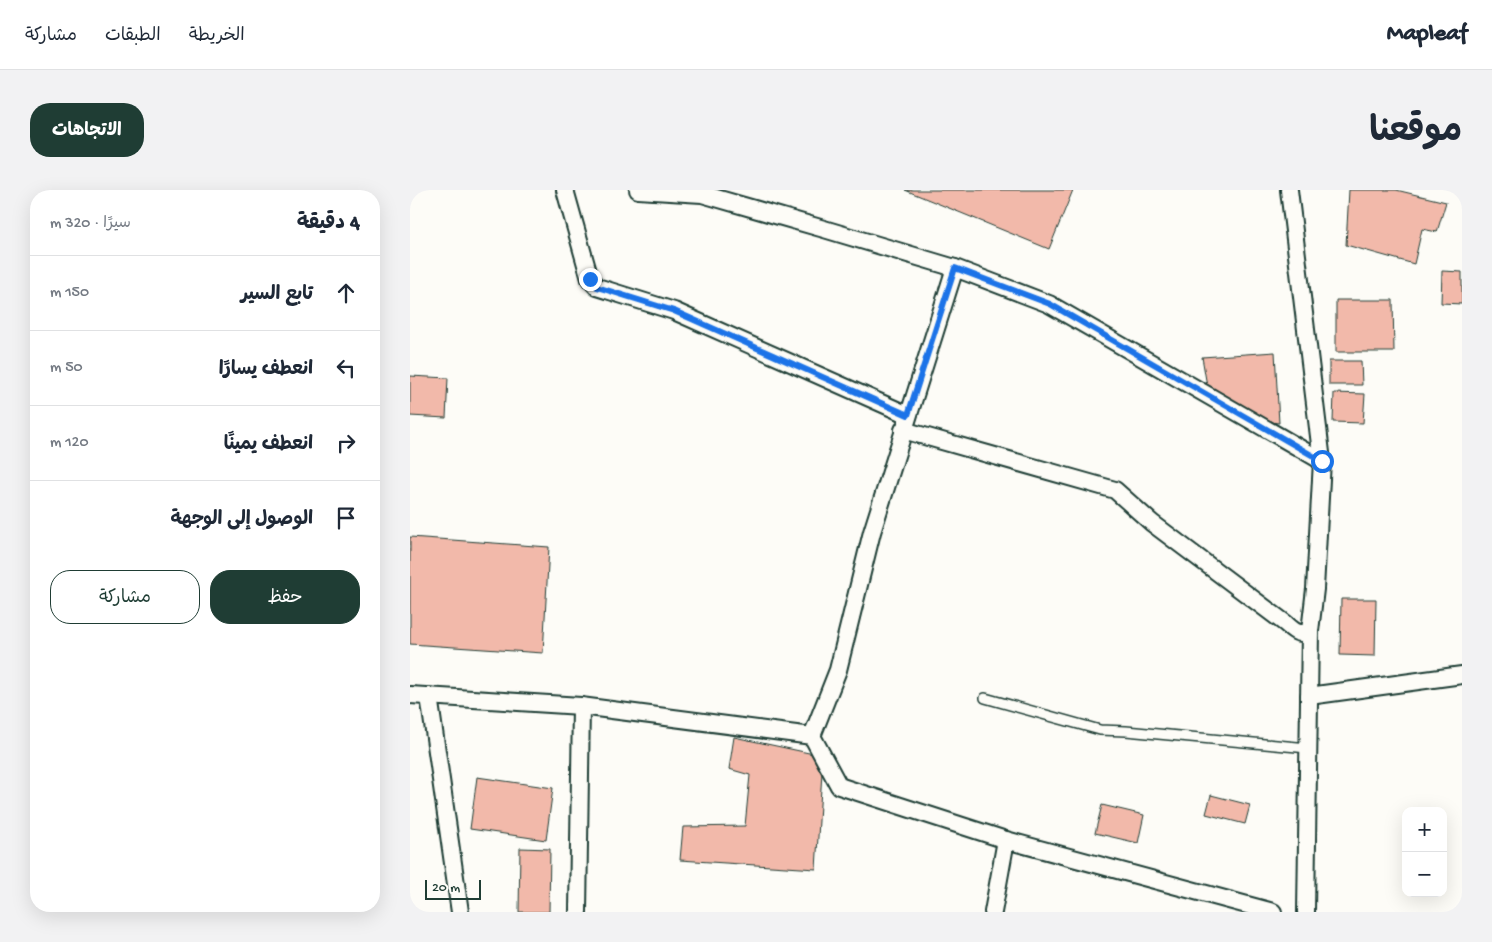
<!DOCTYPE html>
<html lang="ar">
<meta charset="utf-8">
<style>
:root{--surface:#fff;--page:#f2f2f3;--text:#1f2937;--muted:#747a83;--line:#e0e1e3;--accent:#1f3d34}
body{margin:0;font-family:"Gochi Hand","Playpen Sans Arabic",sans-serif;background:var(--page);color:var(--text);direction:rtl}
.controls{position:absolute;right:15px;bottom:15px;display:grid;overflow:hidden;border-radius:10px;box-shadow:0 5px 20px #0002}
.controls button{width:45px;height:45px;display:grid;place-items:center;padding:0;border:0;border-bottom:1px solid var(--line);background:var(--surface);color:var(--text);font:25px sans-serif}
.scale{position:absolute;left:15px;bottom:12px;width:56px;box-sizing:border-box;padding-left:5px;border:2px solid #1f3d34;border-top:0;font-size:14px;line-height:18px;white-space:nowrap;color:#1f3d34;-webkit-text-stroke:4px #fdfcf7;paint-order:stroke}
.stop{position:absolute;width:15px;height:15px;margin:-11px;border:4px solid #1a73e8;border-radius:50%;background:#fff}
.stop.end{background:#1a73e8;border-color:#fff;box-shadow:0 1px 5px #0008}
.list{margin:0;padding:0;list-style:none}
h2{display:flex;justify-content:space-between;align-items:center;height:65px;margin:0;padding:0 20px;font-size:21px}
h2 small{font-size:16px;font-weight:400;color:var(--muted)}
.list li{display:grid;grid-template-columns:32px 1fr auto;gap:15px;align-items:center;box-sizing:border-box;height:75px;padding:0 20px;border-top:1px solid var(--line)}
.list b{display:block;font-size:19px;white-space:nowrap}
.list em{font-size:16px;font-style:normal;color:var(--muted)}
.actions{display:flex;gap:10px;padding:15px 20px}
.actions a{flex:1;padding:11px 0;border:1px solid var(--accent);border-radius:20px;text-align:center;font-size:18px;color:var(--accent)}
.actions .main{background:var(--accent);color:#fff}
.icon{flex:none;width:28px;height:28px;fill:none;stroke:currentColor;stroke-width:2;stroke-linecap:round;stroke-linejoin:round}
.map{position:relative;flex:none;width:1052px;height:722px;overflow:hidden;direction:ltr;border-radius:20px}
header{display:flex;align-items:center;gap:30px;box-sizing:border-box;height:70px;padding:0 25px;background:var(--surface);border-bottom:1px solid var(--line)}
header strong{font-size:24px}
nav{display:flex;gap:28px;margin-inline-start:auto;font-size:18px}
.intro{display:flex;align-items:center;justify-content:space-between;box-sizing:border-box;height:120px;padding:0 30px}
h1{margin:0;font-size:35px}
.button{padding:12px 22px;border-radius:20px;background:var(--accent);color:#fff;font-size:18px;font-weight:700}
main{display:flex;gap:30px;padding:0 30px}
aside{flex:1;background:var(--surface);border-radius:20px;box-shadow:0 5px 20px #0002}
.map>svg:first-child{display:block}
</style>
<header>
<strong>Mapleaf</strong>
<nav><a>الخريطة</a><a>الطبقات</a><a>مشاركة</a></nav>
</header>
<div class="intro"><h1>موقعنا</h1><a class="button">الاتجاهات</a></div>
<main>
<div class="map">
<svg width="1052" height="722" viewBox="0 0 1052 722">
<rect width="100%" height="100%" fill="#fdfcf7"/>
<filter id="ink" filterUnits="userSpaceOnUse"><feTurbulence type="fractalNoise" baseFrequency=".02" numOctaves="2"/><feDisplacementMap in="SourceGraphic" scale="10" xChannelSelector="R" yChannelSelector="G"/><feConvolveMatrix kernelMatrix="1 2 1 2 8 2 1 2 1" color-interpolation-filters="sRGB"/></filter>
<g filter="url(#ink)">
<g fill="#f2b9aa" stroke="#1f3d34">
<path d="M495 0H663L639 59Z"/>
<path d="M939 0H986L1036 12 1027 42 1012 39 1004 74 936 55Z"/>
<path d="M1032 81 1052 82V114L1031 113Z"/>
<path d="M926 110H983L984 162H926Z"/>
<path d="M865 162 869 233 849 231 797 196 792 167Z"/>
<path d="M919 171H951L952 195H919Z"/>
<path d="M0 186 38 188 36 228 0 226Z"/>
<path d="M924 203 955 204 953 233 923 232Z"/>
<path d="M0 347 139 357 133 463 0 454Z"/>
<path d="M931 409H966L965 466 930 465Z"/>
<path d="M324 547 413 566 406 679 270 670 273 637 335 636 340 585 319 579Z"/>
<path d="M67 587 143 598 136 650 60 639Z"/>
<path d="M801 605 840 615 835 634 796 624Z"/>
<path d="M692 615 734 625 728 653 685 643Z"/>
<path d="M110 658 140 659 139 722H109Z"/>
</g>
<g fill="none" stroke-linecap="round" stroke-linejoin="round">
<g stroke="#1f3d34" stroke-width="12">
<path id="service" d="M575 508 690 540 716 541 898 558"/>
</g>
<g stroke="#1f3d34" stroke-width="20">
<g id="minor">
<path d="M155 0 180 89 187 97 264 121 498 225"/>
<path d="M228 0 292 4 414 39 545 78"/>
<path d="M493 240 705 300 742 333 875 433C884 441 888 446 900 441L905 399 912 271 879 0"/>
<path d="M0 505 171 516 402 546 429 596 596 650 863 722"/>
<path d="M19 506 50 722"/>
<path d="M899 506 1052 485"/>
<path d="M402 546 428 480 462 342 545 78 639 114 912 271"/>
<path d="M168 722 171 516"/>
<path d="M583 722 596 650"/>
<path d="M896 722 900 441"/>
</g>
</g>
<use href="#service" stroke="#fdfcf7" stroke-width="9"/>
<use href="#minor" stroke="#fdfcf7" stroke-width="16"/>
</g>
</g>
<g fill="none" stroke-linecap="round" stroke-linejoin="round" filter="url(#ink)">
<path stroke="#1a73e8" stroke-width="6" d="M180 89 187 97 264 121 498 225 545 78 640 114 912 271"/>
</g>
</svg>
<div class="controls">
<button>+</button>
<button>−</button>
</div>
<div class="scale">20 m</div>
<div class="stop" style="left:912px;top:271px"></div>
<div class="stop end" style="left:180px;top:89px"></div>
</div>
<aside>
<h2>4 دقيقة<small>سيرًا · 320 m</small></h2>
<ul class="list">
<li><svg class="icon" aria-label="ahead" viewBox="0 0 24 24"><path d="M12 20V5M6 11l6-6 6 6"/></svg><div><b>تابع السير</b></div><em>150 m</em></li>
<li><svg class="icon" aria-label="left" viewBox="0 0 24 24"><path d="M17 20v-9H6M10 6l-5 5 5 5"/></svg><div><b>انعطف يسارًا</b></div><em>50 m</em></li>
<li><svg class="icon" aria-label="right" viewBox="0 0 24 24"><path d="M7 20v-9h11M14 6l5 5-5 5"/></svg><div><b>انعطف يمينًا</b></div><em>120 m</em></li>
<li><svg class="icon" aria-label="arrive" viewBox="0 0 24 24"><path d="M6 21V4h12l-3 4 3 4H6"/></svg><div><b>الوصول إلى الوجهة</b></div></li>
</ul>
<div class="actions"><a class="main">حفظ</a><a>مشاركة</a></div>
</aside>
</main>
